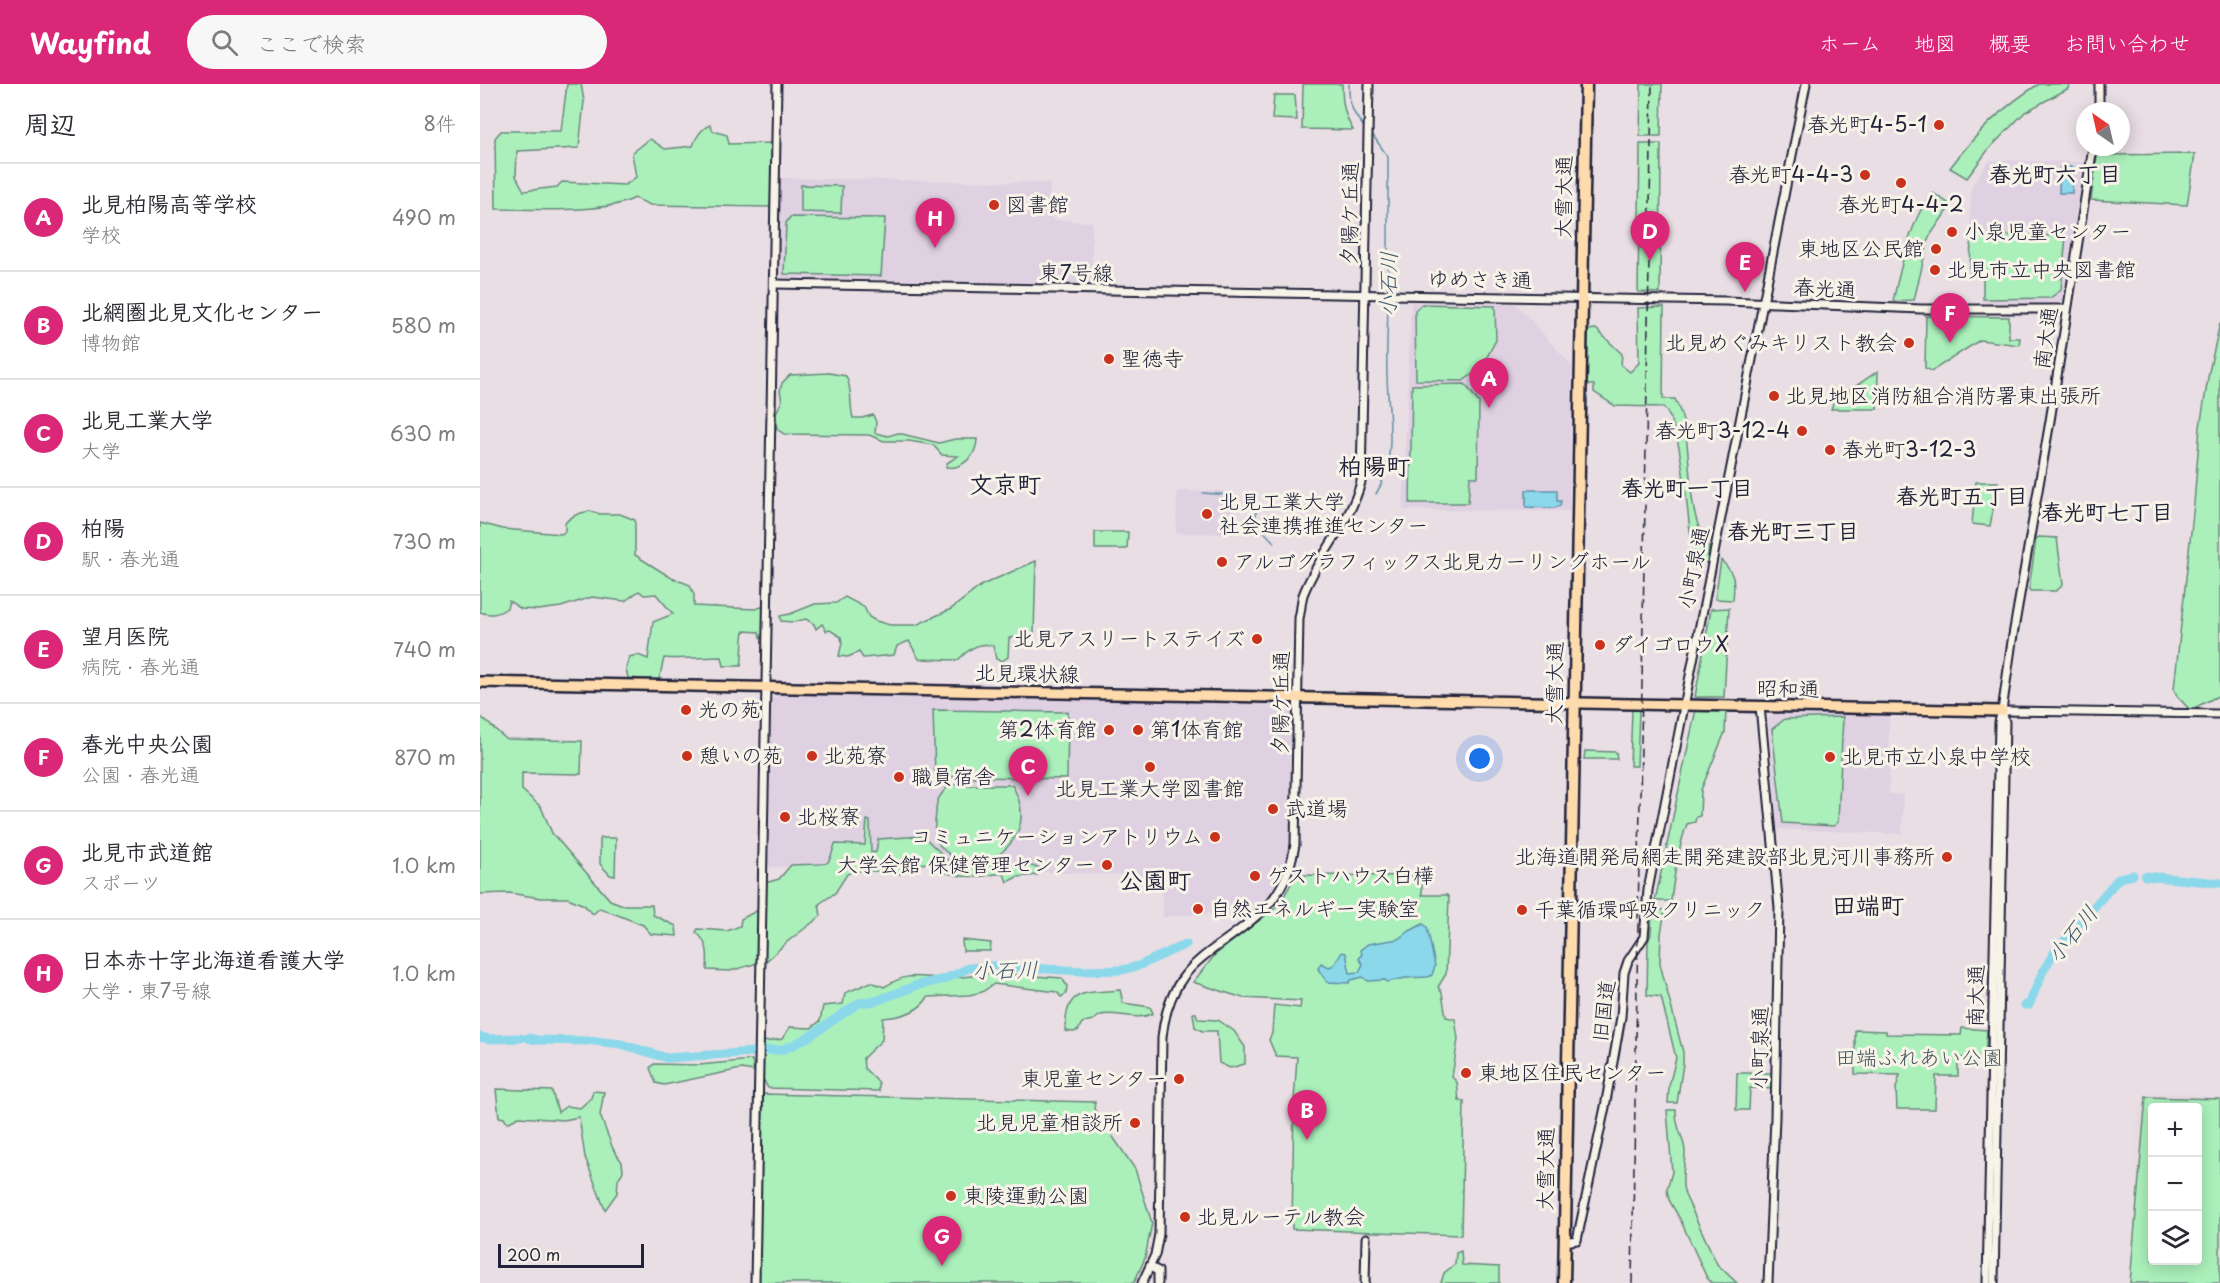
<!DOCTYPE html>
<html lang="ja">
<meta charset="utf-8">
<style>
:root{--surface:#fff;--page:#f7f7f7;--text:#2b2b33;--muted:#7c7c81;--line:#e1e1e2;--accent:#db2777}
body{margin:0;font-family:"Playpen Sans","Klee One",sans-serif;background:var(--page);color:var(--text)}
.controls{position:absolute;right:18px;bottom:18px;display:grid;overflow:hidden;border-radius:6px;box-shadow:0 3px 15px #0003}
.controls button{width:54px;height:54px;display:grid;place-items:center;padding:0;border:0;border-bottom:2px solid var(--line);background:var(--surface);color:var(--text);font:30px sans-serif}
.compass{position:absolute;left:1596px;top:18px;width:54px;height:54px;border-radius:50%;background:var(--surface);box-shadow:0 3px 15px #0003;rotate:326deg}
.scale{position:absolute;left:18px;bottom:15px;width:146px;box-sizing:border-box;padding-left:6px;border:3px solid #22223b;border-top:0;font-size:16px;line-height:21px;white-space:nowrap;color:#22223b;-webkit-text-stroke:4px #f7f3e8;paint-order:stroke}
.you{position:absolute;left:1000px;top:675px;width:21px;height:21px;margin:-15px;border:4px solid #fff;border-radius:50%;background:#1a73e8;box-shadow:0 0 0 9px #1a73e833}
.badge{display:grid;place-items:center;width:39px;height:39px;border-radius:50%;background:var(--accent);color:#fff;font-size:20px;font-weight:700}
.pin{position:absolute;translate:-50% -50px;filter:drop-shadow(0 2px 3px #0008)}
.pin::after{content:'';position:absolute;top:32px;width:21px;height:18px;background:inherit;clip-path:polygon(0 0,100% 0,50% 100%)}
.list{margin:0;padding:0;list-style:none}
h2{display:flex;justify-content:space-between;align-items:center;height:78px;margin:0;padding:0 24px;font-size:26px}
h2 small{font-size:20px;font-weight:400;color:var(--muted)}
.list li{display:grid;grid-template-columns:39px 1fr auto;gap:18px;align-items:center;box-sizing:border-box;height:108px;padding:0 24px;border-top:2px solid var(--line)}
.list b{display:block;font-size:22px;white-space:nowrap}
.list p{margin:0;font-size:20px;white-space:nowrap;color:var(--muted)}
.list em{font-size:20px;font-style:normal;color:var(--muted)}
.icon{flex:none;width:33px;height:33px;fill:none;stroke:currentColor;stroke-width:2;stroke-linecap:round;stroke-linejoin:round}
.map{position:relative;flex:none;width:1740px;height:1199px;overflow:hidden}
header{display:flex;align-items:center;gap:36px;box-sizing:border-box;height:84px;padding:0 30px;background:var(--accent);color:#fff}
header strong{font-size:28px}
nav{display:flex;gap:33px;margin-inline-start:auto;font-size:21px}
.search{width:420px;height:54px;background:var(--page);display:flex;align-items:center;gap:15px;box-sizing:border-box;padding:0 21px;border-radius:33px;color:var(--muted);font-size:22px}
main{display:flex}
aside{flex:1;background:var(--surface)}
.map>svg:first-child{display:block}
</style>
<header>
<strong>Wayfind</strong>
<div class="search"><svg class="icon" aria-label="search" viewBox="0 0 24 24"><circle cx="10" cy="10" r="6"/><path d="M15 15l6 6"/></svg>ここで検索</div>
<nav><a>ホーム</a><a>地図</a><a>概要</a><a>お問い合わせ</a></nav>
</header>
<main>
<aside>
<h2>周辺<small>8件</small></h2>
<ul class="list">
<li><span class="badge">A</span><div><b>北見柏陽高等学校</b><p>学校</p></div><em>490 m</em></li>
<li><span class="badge">B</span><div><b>北網圏北見文化センター</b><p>博物館</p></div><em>580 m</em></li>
<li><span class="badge">C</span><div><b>北見工業大学</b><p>大学</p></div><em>630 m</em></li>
<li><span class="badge">D</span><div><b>柏陽</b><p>駅 · 春光通</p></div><em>730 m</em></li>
<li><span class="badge">E</span><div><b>望月医院</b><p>病院 · 春光通</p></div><em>740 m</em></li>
<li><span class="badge">F</span><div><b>春光中央公園</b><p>公園 · 春光通</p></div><em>870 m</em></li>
<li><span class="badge">G</span><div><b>北見市武道館</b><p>スポーツ</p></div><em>1.0 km</em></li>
<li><span class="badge">H</span><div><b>日本赤十字北海道看護大学</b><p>大学 · 東7号線</p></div><em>1.0 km</em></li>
</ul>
</aside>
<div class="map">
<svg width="1740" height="1199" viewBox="0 0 1740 1199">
<rect width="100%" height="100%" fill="#e9dee4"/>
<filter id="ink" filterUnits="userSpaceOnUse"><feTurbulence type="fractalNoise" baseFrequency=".0167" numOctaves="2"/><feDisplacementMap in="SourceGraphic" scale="12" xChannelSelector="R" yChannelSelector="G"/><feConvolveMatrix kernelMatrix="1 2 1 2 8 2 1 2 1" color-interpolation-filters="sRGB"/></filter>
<g filter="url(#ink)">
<g fill="#dfd0e2">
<path d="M1513 76 1601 78 1604 81 1582 216 1577 219 1502 218V190H1489L1491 103 1507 79Z"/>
<path d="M299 94 569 99 571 136 612 138V199L302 194 297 190Z"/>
<path d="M931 218 1036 220 1092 282 1089 427 923 426Z"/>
<path d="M697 407H755L754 450 696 449Z"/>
<path d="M298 609 808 618 811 624 810 724 809 759 806 776 798 796 783 818 764 826 683 833 682 792 533 787 451 781 404 784 285 783 289 618Z"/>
<path d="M1293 630 1409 631V710L1423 711 1422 750 1298 745 1288 634Z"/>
</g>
<g fill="#abf0bb" stroke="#66897b" stroke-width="1.5" fill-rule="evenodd">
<path d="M87 0H101L104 17 99 64 37 67 36 92 44 107 77 103 82 98 145 101 156 93 152 69 170 55 185 65 213 62C215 54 222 44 230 41L233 47 247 51 249 60 293 59 292 123 170 121 155 114C124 130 51 125 16 125L15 54 21 47H81Z"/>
<path d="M823 0H862C862 18 864 31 873 46L822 45Z"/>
<path d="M1161 0H1182L1181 52H1160Z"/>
<path d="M1559 0H1588L1589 4 1545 28 1508 66 1487 94 1470 84C1495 50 1523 22 1559 0Z"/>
<path d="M794 11H815L817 36 792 35Z"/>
<path d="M1160 60H1181L1180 209 1158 208Z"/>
<path d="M1715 70 1707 121 1611 116 1617 71Z"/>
<path d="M321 101 362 102 361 129 321 128Z"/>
<path d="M1453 109 1471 121 1449 153 1434 216 1413 217C1420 187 1432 129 1453 109Z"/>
<path d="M310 133 405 134 401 192 304 190 306 139Z"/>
<path d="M1491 151 1586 152 1581 206 1570 214 1503 215V190H1490Z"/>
<path d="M942 220 1015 222 1016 256 1001 284 983 297 936 296 935 227Z"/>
<path d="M1184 223 1183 315H1195C1218 361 1200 422 1229 463L1227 480 1217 470 1212 459C1206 428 1203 342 1183 323L1135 322 1114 308V301H1107L1108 246 1116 245 1142 270 1141 281 1150 288 1159 279 1158 224Z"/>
<path d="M1446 232 1529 233V254H1540L1539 261 1500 256 1452 287 1445 284Z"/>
<path d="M1740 239V611L1710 626 1697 612 1694 605 1714 420 1720 343 1729 288Z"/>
<path d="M1398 287 1397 325H1351L1354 317Z"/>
<path d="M349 289 366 292C373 306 369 319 373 334H382L393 331 396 338 395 349 408 352 418 349 459 359 475 355H497C497 371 482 386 466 383L467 379 478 372 462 371 453 361 429 357H404L389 351 304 350 297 345 296 329 302 317 300 307 302 299 310 291Z"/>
<path d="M985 300 999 319 998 393H990L988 419H930L932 301Z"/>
<path d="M1496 398H1518L1510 442 1492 440Z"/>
<path d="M110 427 120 430H140L155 436V471L190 493 210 501 214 511V522L275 525 285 522 284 553 280 554 279 548 264 547C262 559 263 570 261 582H244L242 573C222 573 204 576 184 574L179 596 148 594 146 585 149 573 158 571 168 575 173 538 193 530 176 510 164 511 159 507 145 517 112 513 81 523 58 526 41 525 29 517 27 524C18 530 11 532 0 528V439L23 445 81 450 85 448V439C92 431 100 429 110 427Z"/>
<path d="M615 448H648L647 465H615Z"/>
<path d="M1559 453 1577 454 1583 501 1576 507H1550L1549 505 1556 455Z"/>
<path d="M1241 476C1255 490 1255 496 1253 516L1235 515Z"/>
<path d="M556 477 554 549 529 554 528 573 522 577 516 575 513 562C498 557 488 566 478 576L439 575 429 557 417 562 414 571 383 574 379 568 368 573 359 572 362 559 361 553 350 546 346 547 342 540 336 545 334 540 326 535 313 538 301 537 300 532 310 530 335 520 356 519 365 513 384 523 389 533 396 537 410 541H436L471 525 502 501Z"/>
<path d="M1249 524 1244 613H1215L1231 525Z"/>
<path d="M1216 625 1246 626 1245 648 1221 706 1220 732 1216 733 1215 738 1207 740C1198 765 1194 791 1191 817H1175Z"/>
<path d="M453 626 588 628 587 695 455 692Z"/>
<path d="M1152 626H1159L1157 682H1150Z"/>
<path d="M0 632 26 655 102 657 101 690 42 689V706L61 723 72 749 130 816 143 821H172L173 831 196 842 197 852 171 850 163 841 120 824 113 830 104 821 88 814H61L29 809 0 810Z"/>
<path d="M1363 633 1358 738 1354 742 1303 739 1292 645 1305 635Z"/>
<path d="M1105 667 1136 668 1137 675H1104Z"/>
<path d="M469 701H532C547 727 544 749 522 768 515 773 506 779 497 779 480 780 456 766 455 749 454 743 455 736 456 730 456 726 456 720 458 716 460 711 465 706 469 701Z"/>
<path d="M387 736 390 737 391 769 396 768 398 755 443 752 469 777 487 782 541 780 561 784 557 791 537 793 527 798 524 790C517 789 511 791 504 792 486 794 461 791 447 779L426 782 420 790 413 787H375L367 790 355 809 339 820 341 832 307 858 285 878V799L299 795 311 781C317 780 344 781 347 779 351 776 353 765 355 760L385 761Z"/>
<path d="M120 754H136L135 792 130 791 120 780Z"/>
<path d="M816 791 942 792V811H967L969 814 966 890 958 903 962 909 966 933 975 935 978 955 972 993 977 998 979 1017H984L981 1151 812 1145 814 1017 817 973 796 972 789 956 792 949 794 921 820 924 821 917 763 914 713 898 735 871 799 821Z"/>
<path d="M280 825 278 879 250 887 227 886C228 871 229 859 216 848L218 845 247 847 260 842 261 835Z"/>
<path d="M1172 825 1185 826 1181 850 1180 880 1203 968V980L1197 1019H1188L1189 1002 1196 974 1181 913 1167 911 1168 858 1171 850Z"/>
<path d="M482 856 511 859 510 867H483Z"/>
<path d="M512 889 582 894 587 902 586 910 581 913 577 908 514 900 502 908 489 911 448 913C439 928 420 933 403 934L402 956 383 974 384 984 399 999V1007L288 1004 282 993 283 958 302 955 310 943 331 944 340 937 343 922 363 920 365 909 391 898 404 903C429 888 433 893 459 894 477 894 495 892 512 889Z"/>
<path d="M640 906 643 919 670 923 673 929C659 938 634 927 621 931 618 932 616 935 613 936 605 938 601 936 599 946L594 948 585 947C586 903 603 910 640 906Z"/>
<path d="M713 929H716L718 935 738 936 754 947 765 963V980L750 984 739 979 737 947H722L715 943Z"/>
<path d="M1482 944 1507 946 1505 973 1478 974V992H1456L1455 1025H1417L1416 1004 1420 991 1375 990V946L1406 947V950L1481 951Z"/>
<path d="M272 976 274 987 261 985 184 1001 176 999 170 984 174 980 219 981Z"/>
<path d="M1257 989H1296V1005L1270 1004 1269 1026H1256Z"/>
<path d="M16 1005 72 1007 78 1028 87 1022 100 1024 111 1014 113 1007 124 1008 120 1031 133 1065 142 1078 143 1087 138 1096 137 1109 125 1126 105 1073 99 1033 84 1036 39 1033 27 1039 24 1034 19 1033Z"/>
<path d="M283 1010 615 1018 614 1025 655 1085 672 1139 665 1174 654 1199H278Z"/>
<path d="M1666 1013 1740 1015V1199H1650ZM1672 1024H1718V1176H1672Z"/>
<path d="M1187 1026H1196C1195 1044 1204 1052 1205 1068 1205 1082 1200 1097 1205 1111L1237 1180 1257 1199H1232L1227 1194 1200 1135 1189 1116 1187 1106 1192 1088Z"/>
<path d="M981 1167 982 1181 1019 1183V1199H961L964 1189 975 1180 976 1169Z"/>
</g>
<g fill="#8bd8eb" stroke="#618fa5" stroke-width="1.5">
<path d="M1580 83H1593L1592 109H1579Z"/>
<path d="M1046 406H1077V417H1081L1080 422 1074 424 1046 423Z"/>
<path d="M943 840 947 843 955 882 952 891 948 893 926 894 907 898 905 896 888 897 883 893 871 896 869 899 847 898 838 885 841 879 849 883 854 881 862 868 866 869 870 889 879 888 883 880 879 875 882 870 880 866 888 860 918 855 926 849Z"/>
</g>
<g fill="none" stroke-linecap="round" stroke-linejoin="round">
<g stroke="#618fa5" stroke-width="1.5">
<path d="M869 0C868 19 873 31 886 45"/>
<path d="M892 50 908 73V208"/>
<path d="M723 409 751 411"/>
<path d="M896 410C918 375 908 331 907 292 906 266 908 239 908 213"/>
<path d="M767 412 774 414C777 422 776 426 776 434 777 442 788 452 794 458"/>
</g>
<g stroke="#8bd8eb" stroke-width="9">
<path d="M1665 792 1740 799"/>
<path d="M1545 921H1549L1563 887 1574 869 1639 794 1653 791"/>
<path d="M0 953 9 955 41 954"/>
<path d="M48 954 57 956 108 957"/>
<path d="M114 957 141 960 187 974 274 968"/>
<path d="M285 966H301L311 962 330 952 379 919 396 917 438 901 465 895 489 884 513 882 603 887 642 886 658 882 706 860"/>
</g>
<g stroke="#22223b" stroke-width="11">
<g id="minor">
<path d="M1619 27V0"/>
<path d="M295 200 1246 217 1441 225H1586"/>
<path d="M1280 622 1299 824 1295 1034 1288 1199"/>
<path d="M1522 627 1740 630"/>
<path d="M1084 1158 1097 1156 1125 1023 1141 933 1144 889 1148 877 1164 853 1168 806 1326 0"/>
<path d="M670 1183 678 1187V1199"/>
<path d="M275 1199 297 0"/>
<path d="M662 1199 675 1171 679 1150 682 953C691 872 739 871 787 822 803 805 811 783 815 761L819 534C821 527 821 518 823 511 838 471 870 440 881 398L889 0"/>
<path d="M885 1199 886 1154"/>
<path d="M1507 1199 1519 638 1522 627 1532 557 1570 337 1613 63"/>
<path d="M1514 1199 1525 638 1522 627"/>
</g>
</g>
<g stroke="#22223b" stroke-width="14">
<path id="major" d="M0 598 1522 627"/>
</g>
<g stroke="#22223b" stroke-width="15">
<path id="highway" d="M1084 1199 1106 0"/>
</g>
<use href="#minor" stroke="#f7f3e8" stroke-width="7"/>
<use href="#major" stroke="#fedbac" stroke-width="9"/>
<use href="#highway" stroke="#fedbac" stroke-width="10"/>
<path stroke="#22223b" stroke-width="1.5" stroke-dasharray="9 4.5" stroke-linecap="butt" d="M1152 1199 1172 0"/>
</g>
</g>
<g fill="#c8321e" stroke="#f7f3e8" stroke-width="2">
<circle cx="1459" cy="41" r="6"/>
<circle cx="1385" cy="91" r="6"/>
<circle cx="1421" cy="99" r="6"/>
<circle cx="514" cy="121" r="6"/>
<circle cx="1472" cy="148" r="6"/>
<circle cx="1456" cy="165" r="6"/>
<circle cx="1455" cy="186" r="6"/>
<circle cx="1429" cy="259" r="6"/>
<circle cx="629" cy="275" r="6"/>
<circle cx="1294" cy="312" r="6"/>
<circle cx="1322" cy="347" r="6"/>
<circle cx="1350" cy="366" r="6"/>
<circle cx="727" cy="430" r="6"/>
<circle cx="742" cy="478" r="6"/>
<circle cx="777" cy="555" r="6"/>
<circle cx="1120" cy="561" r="6"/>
<circle cx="206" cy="626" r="6"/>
<circle cx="629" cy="646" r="6"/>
<circle cx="658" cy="646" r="6"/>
<circle cx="207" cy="672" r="6"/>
<circle cx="332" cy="672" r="6"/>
<circle cx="1350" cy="673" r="6"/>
<circle cx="670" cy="683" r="6"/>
<circle cx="419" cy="693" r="6"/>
<circle cx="793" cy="725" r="6"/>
<circle cx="305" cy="733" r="6"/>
<circle cx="735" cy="753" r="6"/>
<circle cx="1467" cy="773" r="6"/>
<circle cx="627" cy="781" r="6"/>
<circle cx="775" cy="792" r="6"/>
<circle cx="718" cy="825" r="6"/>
<circle cx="1042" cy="826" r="6"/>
<circle cx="986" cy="989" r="6"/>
<circle cx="699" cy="995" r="6"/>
<circle cx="655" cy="1039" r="6"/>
<circle cx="471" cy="1112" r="6"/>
<circle cx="705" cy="1133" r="6"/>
</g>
<g text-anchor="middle" stroke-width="6" stroke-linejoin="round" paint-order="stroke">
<g font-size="21" fill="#22223b" stroke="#f7f3e8" text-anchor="start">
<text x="1447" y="48" text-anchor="end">春光町4-5-1</text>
<text x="1373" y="98" text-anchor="end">春光町4-4-3</text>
<text x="526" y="128">図書館</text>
<text x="1421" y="128" text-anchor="middle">春光町4-4-2</text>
<text x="1484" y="155">小泉児童センター</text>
<text x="1444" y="172" text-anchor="end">東地区公民館</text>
<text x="1467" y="193">北見市立中央図書館</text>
<text x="1417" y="266" text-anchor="end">北見めぐみキリスト教会</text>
<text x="641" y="282">聖徳寺</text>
<text x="1306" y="319">北見地区消防組合消防署東出張所</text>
<text x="1310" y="354" text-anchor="end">春光町3-12-4</text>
<text x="1362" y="373">春光町3-12-3</text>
<text x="739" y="425">北見工業大学<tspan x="739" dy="24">社会連携推進センター</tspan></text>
<text x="754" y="485">アルゴグラフィックス北見カーリングホール</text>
<text x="765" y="562" text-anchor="end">北見アスリートステイズ</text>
<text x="1132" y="568">ダイゴロウX</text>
<text x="218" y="633">光の苑</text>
<text x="617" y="653" text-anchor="end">第2体育館</text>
<text x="670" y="653">第1体育館</text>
<text x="219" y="679">憩いの苑</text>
<text x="344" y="679">北苑寮</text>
<text x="1362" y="680">北見市立小泉中学校</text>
<text x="431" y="700">職員宿舎</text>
<text x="670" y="712" text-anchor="middle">北見工業大学図書館</text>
<text x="805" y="732">武道場</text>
<text x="317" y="740">北桜寮</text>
<text x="723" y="760" text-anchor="end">コミュニケーションアトリウム</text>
<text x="1455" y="780" text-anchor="end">北海道開発局網走開発建設部北見河川事務所</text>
<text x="615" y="788" text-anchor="end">大学会館 保健管理センター</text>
<text x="787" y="799">ゲストハウス白樺</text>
<text x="730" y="832">自然エネルギー実験室</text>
<text x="1054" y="833">千葉循環呼吸クリニック</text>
<text x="998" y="996">東地区住民センター</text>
<text x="687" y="1002" text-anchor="end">東児童センター</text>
<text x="643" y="1046" text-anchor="end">北見児童相談所</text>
<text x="483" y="1119">東陵運動公園</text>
<text x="717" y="1140">北見ルーテル教会</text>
</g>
<g font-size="21" fill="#22223b" stroke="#f7f3e8">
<text transform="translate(1084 113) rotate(-89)" y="7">大雪大通</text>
<text transform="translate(870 130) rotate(-89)" y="7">夕陽ケ丘通</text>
<text transform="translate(596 189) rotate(1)" y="7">東7号線</text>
<text transform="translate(1000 196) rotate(1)" y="7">ゆめさき通</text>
<text transform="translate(1345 205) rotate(3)" y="7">春光通</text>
<text transform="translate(1566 254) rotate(-82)" y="7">南大通</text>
<text transform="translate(1214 484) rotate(-79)" y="7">小町泉通</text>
<text transform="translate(547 590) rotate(1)" y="7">北見環状線</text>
<text transform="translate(1075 599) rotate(-89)" y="7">大雪大通</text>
<text transform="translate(1308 605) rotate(1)" y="7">昭和通</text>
<text transform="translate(801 619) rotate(-89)" y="7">夕陽ケ丘通</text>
<text transform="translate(1496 912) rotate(-89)" y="7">南大通</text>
<text transform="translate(1124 927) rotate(-83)" y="7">旧国道</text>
<text transform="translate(1280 964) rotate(-89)" y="7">小町泉通</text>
<text transform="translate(1066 1085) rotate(-89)" y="7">大雪大通</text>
</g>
<g font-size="21" fill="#44565b" stroke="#f7f3e8">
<text x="1439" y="981">田端ふれあい公園</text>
</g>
<g font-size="22" font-weight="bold" fill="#22223b" stroke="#f7f3e8">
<text x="1575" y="98">春光町六丁目</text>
<text x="1207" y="412">春光町一丁目</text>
<text x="1482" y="420">春光町五丁目</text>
<text x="1627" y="436">春光町七丁目</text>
<text x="1313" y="455">春光町三丁目</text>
</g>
<g font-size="22" font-style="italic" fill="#425970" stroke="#f7f3e8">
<text transform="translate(908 200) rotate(-89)" y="8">小石川</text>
<text transform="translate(1592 850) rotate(-51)" y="8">小石川</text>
<text transform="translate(525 886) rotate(-1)" y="8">小石川</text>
</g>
<g font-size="24" font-weight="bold" fill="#22223b" stroke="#f7f3e8">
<text x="894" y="391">柏陽町</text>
<text x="525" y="409">文京町</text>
<text x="675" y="805">公園町</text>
<text x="1388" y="830">田端町</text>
</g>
</g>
</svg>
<div class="controls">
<button>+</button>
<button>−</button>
<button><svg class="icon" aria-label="layers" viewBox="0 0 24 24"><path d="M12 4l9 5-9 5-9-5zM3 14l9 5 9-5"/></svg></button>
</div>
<svg class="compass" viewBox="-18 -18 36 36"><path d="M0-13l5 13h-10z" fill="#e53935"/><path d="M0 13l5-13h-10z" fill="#7c7c81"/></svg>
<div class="scale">200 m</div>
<div class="you"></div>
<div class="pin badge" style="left:1009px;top:324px">A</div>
<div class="pin badge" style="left:827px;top:1056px">B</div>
<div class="pin badge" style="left:548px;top:712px">C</div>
<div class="pin badge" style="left:1170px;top:177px">D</div>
<div class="pin badge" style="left:1265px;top:208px">E</div>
<div class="pin badge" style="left:1470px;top:259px">F</div>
<div class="pin badge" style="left:462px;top:1182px">G</div>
<div class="pin badge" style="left:455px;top:164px">H</div>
</div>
</main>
